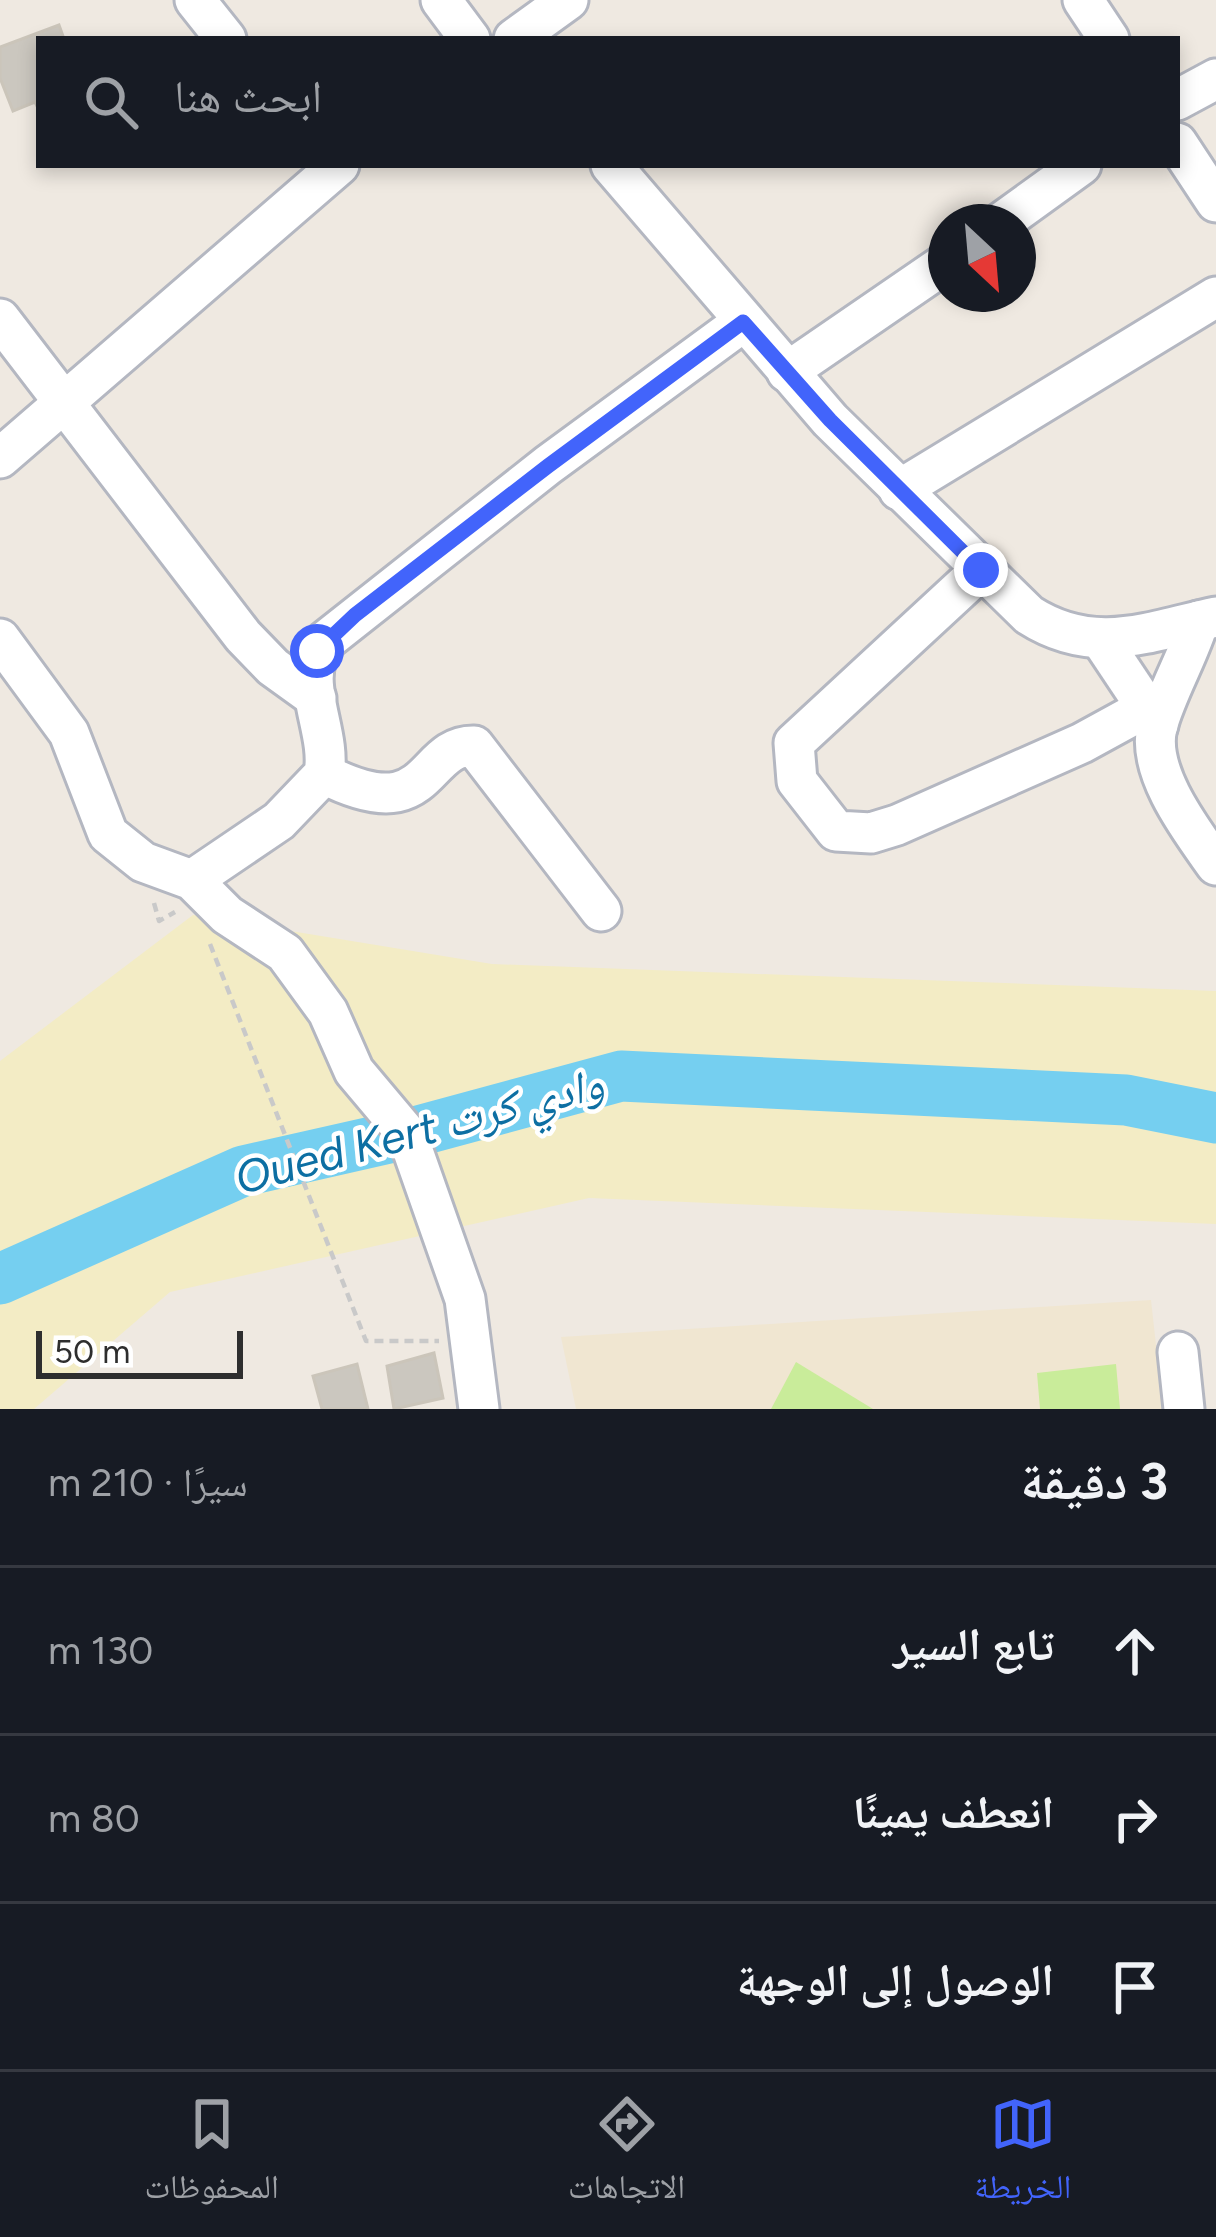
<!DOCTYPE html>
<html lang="ar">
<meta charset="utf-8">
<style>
:root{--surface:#171b24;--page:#242831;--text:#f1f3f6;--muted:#9ea1a6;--line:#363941;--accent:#4264fb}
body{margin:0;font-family:Figtree,"Noto Naskh Arabic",sans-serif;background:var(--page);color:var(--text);direction:rtl}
.compass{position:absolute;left:928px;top:204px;width:108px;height:108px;border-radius:50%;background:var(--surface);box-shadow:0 6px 18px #0003;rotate:154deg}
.scale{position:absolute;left:36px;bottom:30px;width:207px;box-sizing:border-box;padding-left:12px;border:6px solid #2e2e2e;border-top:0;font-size:33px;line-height:42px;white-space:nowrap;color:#2e2e2e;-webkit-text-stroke:9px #fff;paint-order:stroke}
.stop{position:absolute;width:36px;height:36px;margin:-27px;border:9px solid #4264fb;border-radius:50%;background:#fff}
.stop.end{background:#4264fb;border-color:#fff;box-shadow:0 3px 12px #0008}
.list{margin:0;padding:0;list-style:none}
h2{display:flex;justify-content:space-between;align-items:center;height:156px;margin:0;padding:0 48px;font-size:51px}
h2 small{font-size:39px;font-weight:400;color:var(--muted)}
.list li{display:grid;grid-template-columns:78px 1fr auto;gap:36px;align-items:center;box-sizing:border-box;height:168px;padding:0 48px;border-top:3px solid var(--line)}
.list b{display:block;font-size:45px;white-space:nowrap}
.list em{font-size:39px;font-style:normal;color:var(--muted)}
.icon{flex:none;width:66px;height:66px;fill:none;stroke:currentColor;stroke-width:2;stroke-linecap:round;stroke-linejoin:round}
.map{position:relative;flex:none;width:1216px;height:1409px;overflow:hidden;direction:ltr}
.search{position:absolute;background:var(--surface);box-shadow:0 6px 18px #0003;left:36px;right:36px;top:36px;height:132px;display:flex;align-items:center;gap:30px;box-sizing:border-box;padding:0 42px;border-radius:0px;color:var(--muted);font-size:45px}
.sheet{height:660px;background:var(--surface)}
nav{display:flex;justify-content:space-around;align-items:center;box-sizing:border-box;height:168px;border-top:3px solid var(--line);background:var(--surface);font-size:33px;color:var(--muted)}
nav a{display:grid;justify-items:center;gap:6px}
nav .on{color:var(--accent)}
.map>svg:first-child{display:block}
</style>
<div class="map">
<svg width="1216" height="1409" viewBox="0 0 1216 1409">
<rect width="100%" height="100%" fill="#efe9e1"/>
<path fill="#f0e6d1" d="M1151 1300 1163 1409H576L561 1337Z"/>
<path fill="#f3ecc5" d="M193 915 492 964 1216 991V1224L589 1198 170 1292 34 1409H0V1061Z"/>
<g fill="#c9ec9a">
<path d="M796 1362 873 1409H771Z"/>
<path d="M1116 1364 1120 1409H1040L1037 1373Z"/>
</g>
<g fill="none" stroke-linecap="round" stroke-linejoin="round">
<path stroke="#75cff0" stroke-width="51" d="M0 1279 243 1171 407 1134 621 1076 1126 1100 1216 1118"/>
</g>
<g fill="#cbc7bf" stroke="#cbc5ba" stroke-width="3">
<path d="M59 25 64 39H39V110L35 102 13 111 0 78V47Z"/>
<path d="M434 1353 443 1398 394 1409 387 1366Z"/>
<path d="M357 1364 368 1409H322L313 1376Z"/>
</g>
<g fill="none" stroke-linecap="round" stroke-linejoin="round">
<g stroke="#b4b7c1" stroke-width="45">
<g id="minor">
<path d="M195 0 226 39"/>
<path d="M441 0 470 39"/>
<path d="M1083 0 1109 39"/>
<path d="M514 39 568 0"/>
<path d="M1177 100 1216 79"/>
<path d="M1177 143 1216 202"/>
<path d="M611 165 830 420 1029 615C1093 656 1148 632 1216 617"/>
<path d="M1002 222 1081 165"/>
<path d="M0 319 243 636 273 667 316 698"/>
<path d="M787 372 946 263"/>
<path d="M0 458 339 165"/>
<path d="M899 490 1216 297"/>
<path d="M981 570 794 743 797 781 836 831 871 833 897 825 1082 743 1146 708"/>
<path d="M1199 621C1188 657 1167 691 1157 727 1146 772 1192 831 1216 865"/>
<path d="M0 639 69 733 108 834 143 862 192 880 227 915 285 953 328 1012 354 1071 407 1134 465 1299 479 1409"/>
<path d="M1102 641 1158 725"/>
<path d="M324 774C433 830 420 745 474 746L601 911"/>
<path d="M192 880 279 821 324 774C332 730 296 682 324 642L548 465 743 322"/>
<path d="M1178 1352 1184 1409"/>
</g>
</g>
<g stroke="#c9c9c9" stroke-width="4.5" stroke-dasharray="9 6" stroke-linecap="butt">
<path d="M154 903 159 921 175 912"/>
<path d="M210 944 366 1341H439"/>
</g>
<use href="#minor" stroke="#fff" stroke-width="39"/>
</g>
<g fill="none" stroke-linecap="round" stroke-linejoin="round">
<path stroke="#4264fb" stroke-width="15" d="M317 651 355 615 548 466 743 322 830 420 981 570"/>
</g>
<g text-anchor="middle" stroke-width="9" stroke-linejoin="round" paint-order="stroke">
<g font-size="45" font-style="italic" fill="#0d6fa3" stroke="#fff">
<text transform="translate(419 1130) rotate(-15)" y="16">Oued Kert وادي كرت</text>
</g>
</g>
</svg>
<svg class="compass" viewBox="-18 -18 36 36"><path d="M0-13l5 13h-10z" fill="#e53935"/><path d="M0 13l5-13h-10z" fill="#9ea1a6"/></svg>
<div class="scale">50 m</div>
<div class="stop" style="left:317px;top:651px"></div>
<div class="stop end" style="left:981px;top:570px"></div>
<div class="search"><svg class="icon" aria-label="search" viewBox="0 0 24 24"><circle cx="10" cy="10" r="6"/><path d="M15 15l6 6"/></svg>ابحث هنا</div>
</div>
<section class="sheet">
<h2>3 دقيقة<small>سيرًا · 210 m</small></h2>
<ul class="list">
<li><svg class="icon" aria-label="ahead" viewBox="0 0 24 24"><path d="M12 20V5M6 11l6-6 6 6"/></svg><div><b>تابع السير</b></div><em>130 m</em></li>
<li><svg class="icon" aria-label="right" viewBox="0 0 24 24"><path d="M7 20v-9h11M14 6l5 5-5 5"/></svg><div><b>انعطف يمينًا</b></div><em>80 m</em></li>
<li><svg class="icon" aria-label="arrive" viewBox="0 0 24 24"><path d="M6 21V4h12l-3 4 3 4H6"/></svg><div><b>الوصول إلى الوجهة</b></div></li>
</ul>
</section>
<nav>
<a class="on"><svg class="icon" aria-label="map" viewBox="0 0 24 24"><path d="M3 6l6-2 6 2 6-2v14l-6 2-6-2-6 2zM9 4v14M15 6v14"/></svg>الخريطة</a>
<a><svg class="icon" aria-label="directions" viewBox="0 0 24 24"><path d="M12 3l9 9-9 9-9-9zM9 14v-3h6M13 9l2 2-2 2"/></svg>الاتجاهات</a>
<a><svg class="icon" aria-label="saved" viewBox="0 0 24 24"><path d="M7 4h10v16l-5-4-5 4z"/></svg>المحفوظات</a>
</nav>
